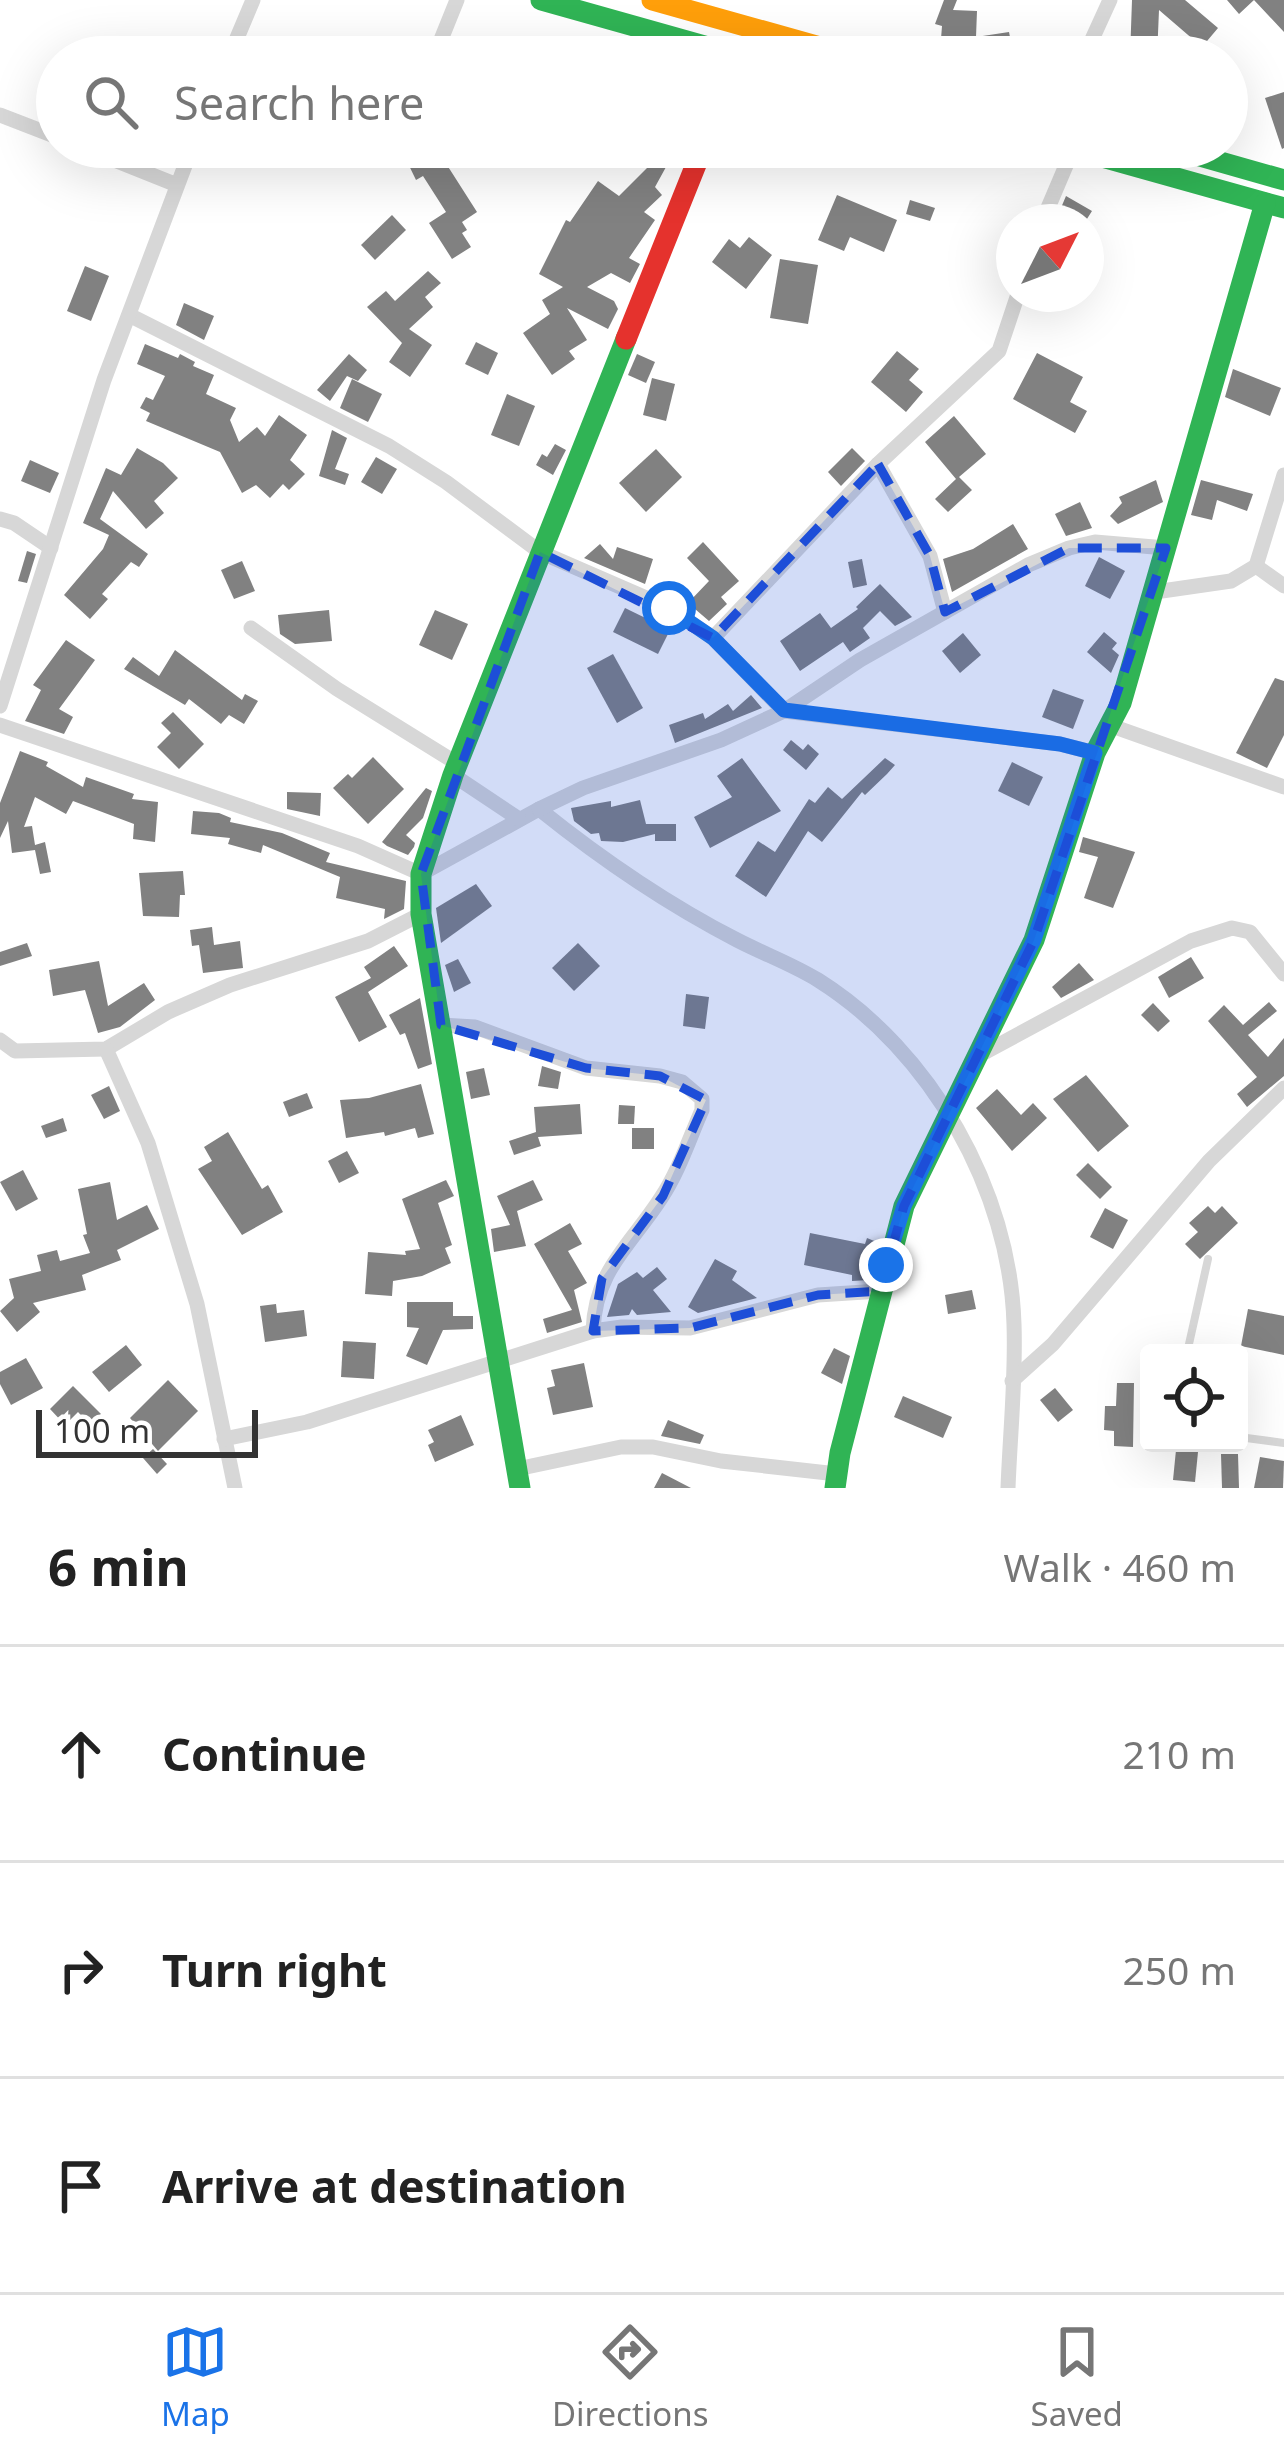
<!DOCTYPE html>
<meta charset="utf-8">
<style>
:root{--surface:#fff;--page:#f6f6f6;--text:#222;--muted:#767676;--line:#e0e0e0;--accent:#1a73e8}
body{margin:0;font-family:"Noto Sans",sans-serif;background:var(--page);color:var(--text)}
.controls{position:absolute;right:36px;bottom:36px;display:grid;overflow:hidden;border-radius:12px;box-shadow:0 12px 48px #0002}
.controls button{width:108px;height:108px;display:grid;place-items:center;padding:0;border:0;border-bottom:3px solid var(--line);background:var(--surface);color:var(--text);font:60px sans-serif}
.compass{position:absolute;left:996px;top:204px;width:108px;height:108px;border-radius:50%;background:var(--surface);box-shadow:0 12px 48px #0002;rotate:48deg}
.scale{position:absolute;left:36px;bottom:30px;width:222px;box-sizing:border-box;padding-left:12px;border:6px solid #333;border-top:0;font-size:33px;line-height:42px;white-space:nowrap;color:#333;-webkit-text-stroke:9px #fff;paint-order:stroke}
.stop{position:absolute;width:36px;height:36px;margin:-27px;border:9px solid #1a73e8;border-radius:50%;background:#fff}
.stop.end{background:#1a73e8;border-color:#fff;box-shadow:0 3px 12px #0008}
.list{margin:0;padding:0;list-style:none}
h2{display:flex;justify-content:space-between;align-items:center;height:156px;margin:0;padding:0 48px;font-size:51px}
h2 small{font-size:39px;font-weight:400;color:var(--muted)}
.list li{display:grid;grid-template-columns:78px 1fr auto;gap:36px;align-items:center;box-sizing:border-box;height:216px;padding:0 48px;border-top:3px solid var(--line)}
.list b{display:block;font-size:45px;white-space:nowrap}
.list em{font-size:39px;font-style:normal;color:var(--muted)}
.icon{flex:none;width:66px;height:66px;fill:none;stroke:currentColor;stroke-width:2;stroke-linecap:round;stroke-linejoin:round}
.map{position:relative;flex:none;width:1284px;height:1488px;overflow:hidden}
.search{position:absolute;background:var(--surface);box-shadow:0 12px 48px #0002;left:36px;right:36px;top:36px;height:132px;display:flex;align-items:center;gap:30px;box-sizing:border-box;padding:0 42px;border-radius:66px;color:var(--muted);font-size:45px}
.sheet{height:804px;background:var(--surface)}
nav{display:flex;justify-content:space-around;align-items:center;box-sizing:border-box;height:168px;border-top:3px solid var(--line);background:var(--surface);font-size:33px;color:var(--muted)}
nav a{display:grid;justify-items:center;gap:6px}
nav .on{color:var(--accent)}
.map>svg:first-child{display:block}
</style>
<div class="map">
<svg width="1284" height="1488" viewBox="0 0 1284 1488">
<rect width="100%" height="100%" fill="#fff"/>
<g fill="#818181">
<path d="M944 0H957L953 10 977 11 976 37 1009 32 1014 57 940 52 942 26 935 24Z"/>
<path d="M1132 0H1185L1218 28 1202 47 1159 10 1157 57H1130Z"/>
<path d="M1227 0H1284V32L1254 0 1239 14Z"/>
<path d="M1284 92V148L1282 149 1265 98Z"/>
<path d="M276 147H337L334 164 275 153Z"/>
<path d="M400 147H434L444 167 447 165 477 212 462 222 467 230 462 233 471 247 452 259 429 223 446 212 423 176 416 180Z"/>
<path d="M613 147H677L655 187 662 195 644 212 655 220 629 258 640 264 630 283 611 273 587 287 614 301 618 309 608 329 567 308 587 340 569 351 575 359 552 375 523 333 550 314 542 300 563 287 539 274 566 220 570 222 598 181 619 196 648 167Z"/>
<path d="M837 195 897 220 884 252 850 237 844 251 818 240Z"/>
<path d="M1066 196 1092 211 1085 222 1071 214 1068 222H1055Z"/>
<path d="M910 200 935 208 930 221 906 214Z"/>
<path d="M392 215 406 230 375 260 361 245Z"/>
<path d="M749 237 772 255 746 289 712 262 729 239 740 248Z"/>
<path d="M780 259 818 265 808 324 770 318Z"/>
<path d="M85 266 109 276 91 321 67 311Z"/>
<path d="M428 271 441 283 425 297 433 307 409 329 432 345 410 377 389 362 402 343 367 307 386 291 395 301Z"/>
<path d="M184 303 214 316 204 340 176 325Z"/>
<path d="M476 342 498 353 488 375 465 364Z"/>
<path d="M145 344 178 358 180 354 195 362 193 366 214 375 206 394 236 408 230 420 239 442 257 427 265 436 279 415 307 435 290 460 305 474 289 490 283 484 270 498 256 485 242 493 220 452 146 421 150 413 140 408 146 397 153 400 165 376 137 364Z"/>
<path d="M897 351 919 369 909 380 923 392 906 412 871 382Z"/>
<path d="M1037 353 1083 377 1070 402 1087 411 1075 433 1013 399Z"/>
<path d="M349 354 367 370 358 381 347 376 330 401 317 390Z"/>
<path d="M637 354 655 362 646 383 628 375Z"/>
<path d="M1233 369 1281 388 1270 416 1225 397Z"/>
<path d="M652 378 675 384 666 421 643 415Z"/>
<path d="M352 379 382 394 368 422 340 408Z"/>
<path d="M507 394 535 406 519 446 491 435Z"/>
<path d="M954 416 986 454 959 477 972 490 948 512 935 499 956 479 925 442Z"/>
<path d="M332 430 347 438 335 469 349 474 345 485 319 476Z"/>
<path d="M555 444 566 450 553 475 536 465 542 454 547 457Z"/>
<path d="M137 448 163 463 178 478 154 501 164 513 146 529 113 491 100 519 148 554 139 567 131 562 102 594 108 599 90 619 64 595 103 549 109 535 83 523 106 468 121 475Z"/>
<path d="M852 448 865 461 841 486 828 472Z"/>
<path d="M656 449 682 477 646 512 619 483Z"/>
<path d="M376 457 397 469 382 494 361 482Z"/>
<path d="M30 460 59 473 50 493 21 481Z"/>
<path d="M1156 480 1163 502 1118 524 1110 516 1122 503 1119 497Z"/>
<path d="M1201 480 1253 494 1247 511 1217 500 1212 520 1191 515Z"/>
<path d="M1080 502 1092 528 1066 536 1055 514Z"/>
<path d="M1013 524 1028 549 952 592 943 559 973 549Z"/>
<path d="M703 542 739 581 721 597 727 604 709 621 688 603 709 581 687 558Z"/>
<path d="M600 544 613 559 617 547 653 559 645 584 584 558Z"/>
<path d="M27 551 36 554 27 583 18 581Z"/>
<path d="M1099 557 1125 571 1110 599 1085 586Z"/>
<path d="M862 559 867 585 853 588 848 562Z"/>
<path d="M242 561 255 591 234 599 221 570Z"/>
<path d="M880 584 912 617 895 626 880 611 863 628 870 638 850 652 843 642 800 671 780 641 820 613 831 628 858 609 856 607Z"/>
<path d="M625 608 670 630 658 654 613 632Z"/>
<path d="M329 610 332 641 295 644 280 634 278 615Z"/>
<path d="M435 610 468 624 452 660 419 645Z"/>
<path d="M1104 632 1117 643 1112 649 1119 655 1111 673 1087 652Z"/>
<path d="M963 633 981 655 960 673 942 651Z"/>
<path d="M66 640 95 660 59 709 73 717 64 734 25 721 41 690 33 685Z"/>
<path d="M175 650 242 700 245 694 258 701 244 724 229 715 221 724 189 699 185 705 124 669 133 657 159 676Z"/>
<path d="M613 654 643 708 617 723 587 668Z"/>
<path d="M1275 678 1284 681V735L1267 768 1236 753Z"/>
<path d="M1053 689 1084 700 1073 729 1042 717Z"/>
<path d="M751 695 762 708 675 743 669 725 703 713 705 719 728 704 733 711Z"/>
<path d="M173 712 204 744 179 769 157 747 171 733 161 723Z"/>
<path d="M791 740 803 750 808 744 819 754 806 770 783 750Z"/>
<path d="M20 751 48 762 46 766 83 787 86 777 134 794 132 799 158 802 155 842 133 839 134 824 73 801 66 814 35 797 24 827 32 826 35 845 45 842 51 872 40 874 35 850 12 853 8 821 0 838V803Z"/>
<path d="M373 757 404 789 368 824 333 788 348 774 352 778Z"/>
<path d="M742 758 781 811 710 848 694 817 732 797 717 776Z"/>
<path d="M885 758 895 765 887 774 865 795 862 792 822 842 808 831 766 897 735 876 758 841 775 852 809 799 815 803 828 787 842 799Z"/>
<path d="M1012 762 1043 777 1029 806 998 791Z"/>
<path d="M426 788 432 791 423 818 406 835 415 843 414 847 408 855 387 846 382 842Z"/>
<path d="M287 792 321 793 320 816 287 809Z"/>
<path d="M640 800 646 824H676V841H655V834L623 842 601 841 599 833 591 834 574 821 571 808 611 801V807Z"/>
<path d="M193 811 219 813 231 818 230 822 282 833 330 853 326 862 406 881 404 909 384 919 385 909 336 898 340 877 263 845 261 853 228 844 230 838 191 834Z"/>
<path d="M1083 837 1135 852 1113 908 1084 898 1098 857 1079 852Z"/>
<path d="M183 871 185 895H180L179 917 143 916 139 873Z"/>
<path d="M476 884 492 906 441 943 436 908Z"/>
<path d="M212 927 214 945 240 941 243 968 203 973 199 945 192 946 190 930Z"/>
<path d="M27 943 32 956 0 966V952Z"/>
<path d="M578 943 600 966 574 991 552 968Z"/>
<path d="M394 946 408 966 368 992 387 1027 359 1042 335 997 371 978 364 967Z"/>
<path d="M1191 957 1204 978 1169 998 1158 977Z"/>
<path d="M458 959 471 983 454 992 445 965Z"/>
<path d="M99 961 108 1006 144 983 155 1000 120 1027 98 1033 85 990 53 996 49 970Z"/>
<path d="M1079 963 1094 980 1061 998 1052 987Z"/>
<path d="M686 994 709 997 705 1029 683 1026Z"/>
<path d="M420 998 432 1064 418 1069 405 1033 400 1035 389 1015Z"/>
<path d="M1269 1002 1277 1011 1248 1035 1268 1057 1284 1038V1076L1247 1107 1237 1094 1257 1077 1208 1021 1224 1005 1243 1025Z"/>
<path d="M1153 1003 1170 1021 1158 1032 1141 1015Z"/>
<path d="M542 1066 561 1072 558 1089 538 1086Z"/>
<path d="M484 1068 490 1095 471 1099 466 1072Z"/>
<path d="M1086 1075 1129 1126 1098 1152 1053 1099Z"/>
<path d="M421 1084 434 1134 418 1138 415 1128 385 1136 384 1132 346 1138 340 1100 369 1098Z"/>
<path d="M109 1086 120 1111 104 1119 91 1095Z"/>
<path d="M997 1089 1021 1115 1033 1103 1047 1118 1012 1151 976 1108Z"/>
<path d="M307 1093 313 1108 289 1117 283 1102Z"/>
<path d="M580 1104 582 1134 538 1137 541 1146 514 1155 509 1141 536 1132 534 1107Z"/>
<path d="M619 1105 635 1106 634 1124H618Z"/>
<path d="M63 1118 67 1131 46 1138 41 1126Z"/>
<rect x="632" y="1128" width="22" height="21"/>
<path d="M228 1132 262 1189 268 1185 283 1212 242 1235 198 1169 212 1161 204 1147Z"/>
<path d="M347 1151 359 1173 339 1183 328 1161Z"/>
<path d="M1088 1163 1112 1187 1100 1199 1076 1175Z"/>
<path d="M23 1170 38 1199 16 1211 0 1182Z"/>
<path d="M446 1180 454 1196 438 1203 452 1245 445 1248 451 1263 422 1276 393 1281 392 1296 365 1294 368 1252 406 1255 405 1251 420 1249 402 1199Z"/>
<path d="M533 1180 543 1200 517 1211 526 1246 494 1252 491 1229 510 1225 497 1196Z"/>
<path d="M110 1182 117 1220 147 1205 159 1229 117 1250 121 1260 82 1275 86 1290 33 1303 40 1312 17 1332 0 1311 14 1298 9 1279 41 1271 37 1255 57 1250 60 1261 90 1253 83 1235 87 1234 78 1189Z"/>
<path d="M1208 1206 1215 1213 1222 1206 1238 1223 1200 1259 1185 1244 1198 1232 1189 1223Z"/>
<path d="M1105 1208 1128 1220 1113 1249 1090 1237Z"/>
<path d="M570 1223 582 1244 568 1251 587 1283 574 1290 582 1322 547 1333 543 1319 572 1310 534 1244Z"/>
<path d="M810 1233 865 1244 867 1238 879 1243 869 1280 852 1281V1275L804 1265Z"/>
<path d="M715 1259 737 1271 732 1280 757 1298 698 1313 688 1307Z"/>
<path d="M657 1267 667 1279 653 1290 671 1312 637 1315 632 1309 629 1315 607 1317 618 1284 637 1272 643 1278Z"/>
<path d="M972 1290 976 1309 948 1314 945 1295Z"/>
<path d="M407 1302H453V1316H473V1329L443 1330 427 1365 406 1356 419 1328 407 1327Z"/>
<path d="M276 1304 277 1313 304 1310 307 1336 265 1342 260 1306Z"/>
<path d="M1248 1309 1284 1316V1355L1241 1346Z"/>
<path d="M343 1341 376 1343 374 1379 341 1377Z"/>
<path d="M126 1345 142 1365 109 1392 92 1372Z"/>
<path d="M834 1348 850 1356 842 1384 821 1373Z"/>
<path d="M26 1358 43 1388 11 1405 0 1384V1372Z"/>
<path d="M584 1363 593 1407 553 1415 547 1388 555 1386 551 1370Z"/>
<path d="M168 1380 198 1411 158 1451 130 1418Z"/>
<path d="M1117 1383H1134L1133 1447 1114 1446V1431L1104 1430 1105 1406H1116Z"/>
<path d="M73 1386 101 1414 90 1425 78 1412 65 1425 50 1409Z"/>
<path d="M1055 1388 1073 1410 1058 1422 1040 1400Z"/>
<path d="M903 1396 952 1417 943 1438 894 1417Z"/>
<path d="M461 1415 474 1445 435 1462 428 1445 434 1442 428 1430Z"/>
<path d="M668 1420 704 1435 700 1444 661 1436Z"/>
<path d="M153 1449 167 1464 157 1474 143 1458Z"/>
<path d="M1176 1450 1198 1452 1195 1482 1173 1480Z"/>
<path d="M1221 1454H1238L1239 1488H1222Z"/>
<path d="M1260 1457 1284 1461 1283 1488H1254Z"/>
<path d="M662 1473 691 1488H654Z"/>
</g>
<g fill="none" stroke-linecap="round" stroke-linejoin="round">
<g stroke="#d7d7d7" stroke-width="8">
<path d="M1187 1353 1208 1259"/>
<path d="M1144 1427H1149"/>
<path d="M1239 1437 1284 1443"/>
</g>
<g stroke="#d7d7d7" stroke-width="15">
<path d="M229 57 253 0"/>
<path d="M434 57 457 0"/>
<path d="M1084 57 1110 0"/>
<path d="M0 115 57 137"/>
<path d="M82 147 177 185"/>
<path d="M1042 222 1073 149"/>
<path d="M129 315 389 446 446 482 540 552 669 608 713 638 784 711 1060 744 1095 753"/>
<path d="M878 464 930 556 945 612"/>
<path d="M0 519 14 523 51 548"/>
<path d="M1256 566 1284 586"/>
<path d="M1155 592 1231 581 1256 566 1284 475"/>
<path d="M251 628 337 689 458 764"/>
<path d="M713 638 878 464 999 351 1018 294"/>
<path d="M0 706 104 380 192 147"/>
<path d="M0 725 358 846 421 874 539 809C600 858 667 904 737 940 764 954 792 964 818 980 931 1051 1010 1190 1014 1324 1016 1378 1010 1434 1008 1488"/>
<path d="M1109 725 1284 787"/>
<path d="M453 775 519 819"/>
<path d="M539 809 583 788 721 740 784 711 860 660 1028 565 1069 548 1095 542 1166 548"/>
<path d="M441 1025 475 1027 586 1068 660 1076 682 1082 702 1099V1110C689 1139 679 1171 661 1198 630 1246 595 1270 593 1331"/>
<path d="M0 1040 15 1051 106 1049 168 1012 230 985 368 941 421 914"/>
<path d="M106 1049 148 1143 197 1304 235 1488"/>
<path d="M980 1055 1191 941 1232 928 1250 932 1284 974"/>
<path d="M1012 1381 1053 1344 1209 1161 1284 1088"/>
<path d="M224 1439 307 1422 593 1331 622 1327 690 1328 818 1295 880 1291"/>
<path d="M517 1469 621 1447H653L721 1461 837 1474"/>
</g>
<g stroke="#30b455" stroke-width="21">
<path d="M541 0 744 57"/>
<path d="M1066 147 1284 208"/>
<path d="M1168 147 1284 180"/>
<path d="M520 1488 421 914V874L453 775 626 339"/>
<path d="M835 1488 840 1453 904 1206 1034 940 1095 753 1121 703 1265 203"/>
</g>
<path stroke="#ff9f0a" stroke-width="21" d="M652 0 856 57"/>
<path stroke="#e5322d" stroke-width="21" d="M626 339 703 147"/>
</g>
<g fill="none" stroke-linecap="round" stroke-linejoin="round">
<path stroke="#1a73e8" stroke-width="15" d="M669 608 713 638 784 710 1060 744 1095 753 1034 940 904 1206 886 1265"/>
</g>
<path fill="#1d4ed8" fill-opacity="0.2" stroke="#1d4ed8" stroke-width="9" stroke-dasharray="24 15" stroke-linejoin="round" d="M878 464 930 556 945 612 1069 548H1166L1034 940 904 1206 880 1291 818 1295 690 1328 593 1331 602 1278 663 1196 706 1100 660 1076 586 1068 441 1025 421 874 540 552 713 638Z"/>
</svg>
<div class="controls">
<button><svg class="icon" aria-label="locate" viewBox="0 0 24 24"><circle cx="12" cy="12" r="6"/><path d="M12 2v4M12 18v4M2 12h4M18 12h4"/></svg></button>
</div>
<svg class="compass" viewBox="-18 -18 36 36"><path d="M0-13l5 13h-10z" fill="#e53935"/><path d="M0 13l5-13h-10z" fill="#767676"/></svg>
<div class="scale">100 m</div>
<div class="stop" style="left:669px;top:608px"></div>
<div class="stop end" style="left:886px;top:1265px"></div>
<div class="search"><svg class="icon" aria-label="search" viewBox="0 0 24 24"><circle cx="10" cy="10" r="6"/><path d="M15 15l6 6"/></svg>Search here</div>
</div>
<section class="sheet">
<h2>6 min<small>Walk · 460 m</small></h2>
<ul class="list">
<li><svg class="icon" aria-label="ahead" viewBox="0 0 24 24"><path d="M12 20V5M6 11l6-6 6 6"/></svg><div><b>Continue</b></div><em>210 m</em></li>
<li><svg class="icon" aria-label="right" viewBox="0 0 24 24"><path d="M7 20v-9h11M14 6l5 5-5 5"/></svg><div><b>Turn right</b></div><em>250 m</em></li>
<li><svg class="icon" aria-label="arrive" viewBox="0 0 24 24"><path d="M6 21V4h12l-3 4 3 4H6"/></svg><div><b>Arrive at destination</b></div></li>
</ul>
</section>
<nav>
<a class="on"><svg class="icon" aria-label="map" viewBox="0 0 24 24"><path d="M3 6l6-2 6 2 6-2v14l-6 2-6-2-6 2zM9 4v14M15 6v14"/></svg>Map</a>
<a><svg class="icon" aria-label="directions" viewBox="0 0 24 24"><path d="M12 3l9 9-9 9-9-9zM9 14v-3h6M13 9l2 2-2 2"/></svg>Directions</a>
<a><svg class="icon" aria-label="saved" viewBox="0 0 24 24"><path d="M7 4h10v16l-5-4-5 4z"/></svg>Saved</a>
</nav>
